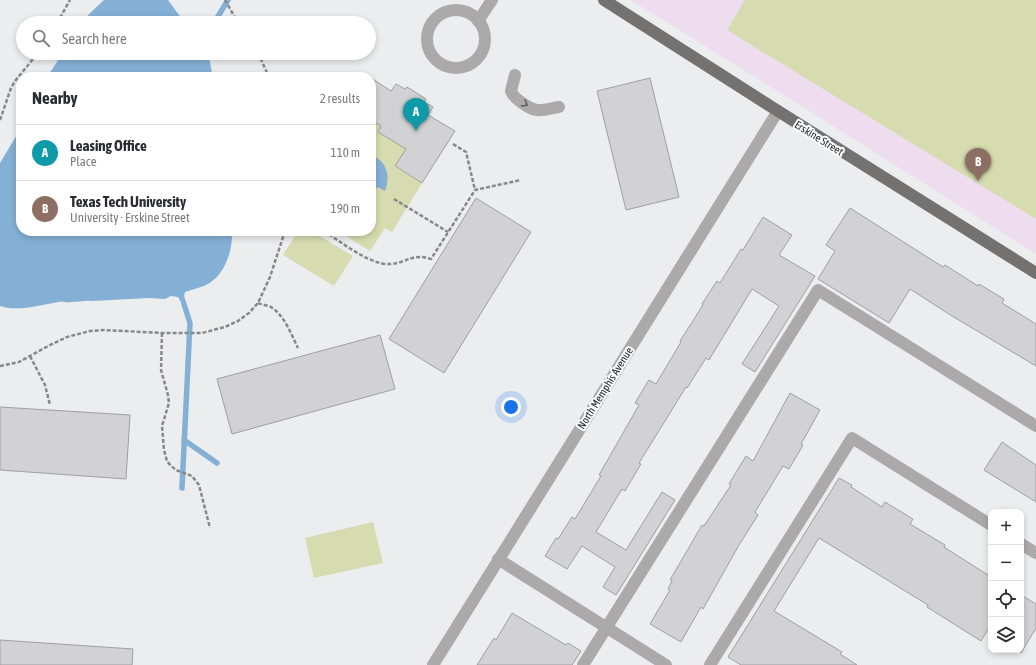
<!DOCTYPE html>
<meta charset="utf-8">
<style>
:root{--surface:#fff;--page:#f2f2f3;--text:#2b2b33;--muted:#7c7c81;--line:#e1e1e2;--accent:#d93025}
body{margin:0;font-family:"Asap Condensed",sans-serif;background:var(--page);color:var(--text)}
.controls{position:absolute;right:12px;bottom:12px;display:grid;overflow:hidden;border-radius:8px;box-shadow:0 2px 6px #0003}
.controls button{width:36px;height:36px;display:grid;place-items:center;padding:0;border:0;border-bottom:1px solid var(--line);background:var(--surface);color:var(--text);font:20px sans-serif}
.you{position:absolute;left:511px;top:407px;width:14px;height:14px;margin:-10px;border:3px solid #fff;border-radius:50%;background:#1a73e8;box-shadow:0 0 0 6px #1a73e833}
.badge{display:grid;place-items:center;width:26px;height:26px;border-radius:50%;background:var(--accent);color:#fff;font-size:13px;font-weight:700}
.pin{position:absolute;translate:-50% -33px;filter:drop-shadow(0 1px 2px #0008)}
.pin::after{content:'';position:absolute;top:21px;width:14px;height:12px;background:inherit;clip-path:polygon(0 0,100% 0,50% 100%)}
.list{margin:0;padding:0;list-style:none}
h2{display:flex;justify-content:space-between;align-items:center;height:52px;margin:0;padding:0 16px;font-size:17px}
h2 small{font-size:13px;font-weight:400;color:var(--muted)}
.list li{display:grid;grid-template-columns:26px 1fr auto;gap:12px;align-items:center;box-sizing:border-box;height:56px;padding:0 16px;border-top:1px solid var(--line)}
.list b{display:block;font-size:15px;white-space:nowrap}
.list p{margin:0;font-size:13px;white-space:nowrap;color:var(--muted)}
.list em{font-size:13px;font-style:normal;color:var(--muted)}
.icon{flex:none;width:22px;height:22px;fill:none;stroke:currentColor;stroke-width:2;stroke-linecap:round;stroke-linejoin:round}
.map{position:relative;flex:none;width:1036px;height:665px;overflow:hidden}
.search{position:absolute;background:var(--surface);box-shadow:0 2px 6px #0003;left:16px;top:16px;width:360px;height:44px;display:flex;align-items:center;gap:10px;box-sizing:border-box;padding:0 14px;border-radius:22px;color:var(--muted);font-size:15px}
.panel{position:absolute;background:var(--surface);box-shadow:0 2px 6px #0003;left:16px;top:72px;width:360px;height:164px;border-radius:16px}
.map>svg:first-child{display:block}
</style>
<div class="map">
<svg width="1036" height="665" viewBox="0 0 1036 665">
<rect width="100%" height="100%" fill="#ebedef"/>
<path fill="#edddef" d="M631 0H1036V254L803 107Z"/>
<g fill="#d6dcaf">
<path d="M745 0H1036V219L727 30Z"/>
<path d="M371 120 382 127 379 132 399 145 402 140 409 144 395 167 422 183 392 232 385 228 370 251 338 231H371Z"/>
<path d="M298 231H311L353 256 334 286 283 255Z"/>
<path d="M373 522 383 563 314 578 305 538Z"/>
</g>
<g fill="#85b0d6">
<path d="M104 0H168L179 15 189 23H82L89 14Z"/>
<path d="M63 53H208L213 77H47Z"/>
<path d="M21 128V231H232C233 250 225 276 206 285 202 287 191 290 185 292L184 296 186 302 184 304H182L178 297 171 296 165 299 149 298 92 301C84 300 79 302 71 302 67 303 63 301 58 302 40 305 17 312 0 306V163Z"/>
<path d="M371 155C387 161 391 176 385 191L378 187 371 193Z"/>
</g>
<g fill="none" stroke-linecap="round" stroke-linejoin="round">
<g stroke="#85b0d6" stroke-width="5.5">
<path d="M212 23 217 18 228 0"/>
<path d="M184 440 217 463"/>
<path d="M182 488 190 323 184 304"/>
</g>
</g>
<g fill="#d2d2d4" stroke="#9f9fa2">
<path d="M371 78 391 91 396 84 405 89 407 87 426 99 424 102 433 107 428 115 455 131 422 183 395 166 406 149 378 132 381 126 371 120Z"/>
<path d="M650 78 679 197 626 210 597 91Z"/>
<path d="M476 198 531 232 444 373 389 339Z"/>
<path d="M850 208 943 267 945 265 978 286 979 284 1004 299 1002 303 1036 324V366L952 316 910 289 889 323 818 279 835 251 826 245Z"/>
<path d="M763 217 792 235 779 255 815 276 755 372 742 364 779 306 752 289 709 360 706 358 687 388 686 387 639 463 641 464 625 491 622 489 596 532 626 550 662 492 675 500 616 595 603 587 615 567 582 546 567 569 545 556 556 538 558 539 572 517 575 519 601 476 599 475 639 405 635 403 649 380 656 384 681 342 680 341 703 305 702 304 717 281 720 283 741 249 743 250Z"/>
<path d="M380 335 395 389 232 434 217 379Z"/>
<path d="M790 393 820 410 801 444 803 445 789 469 783 466 755 512 758 515 739 545 703 609 701 607 681 642 650 624 670 590 668 589 672 581 670 580 702 525 704 526 731 485 729 484 746 456 753 461Z"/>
<path d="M0 407 130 415 126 479 0 470Z"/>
<path d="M1002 442 1036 465V502L984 470Z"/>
<path d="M839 478 852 485 851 487 882 507 885 502 913 519 910 524 945 545 944 547 991 577V624L981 641 927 607 928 605 819 538 774 611 842 652 840 654 857 665H741L728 657Z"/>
<path d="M1021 595 1036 604V628L1021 653Z"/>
<path d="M512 613 566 645 568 643 581 651 572 665H477L494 638 496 640Z"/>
<path d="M0 640 133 649 132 665H0Z"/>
</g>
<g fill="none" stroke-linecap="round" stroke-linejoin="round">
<g stroke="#878889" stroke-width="2.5" stroke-dasharray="4 2" stroke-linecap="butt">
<path d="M225 0 238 23"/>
<path d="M57 23 70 0"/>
<path d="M300 23 307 20"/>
<path d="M258 53 269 77"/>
<path d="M0 120 11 88 15 81 38 53"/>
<path d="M453 144 466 152 475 190"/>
<path d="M394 199 448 232"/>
<path d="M324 231C341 242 371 266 391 264 408 262 413 253 431 259L475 190 521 180"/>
<path d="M258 303C262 305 267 305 271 307 285 316 291 334 298 348"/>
<path d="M162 333 161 370 168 395 169 403 162 426 164 450 167 461 171 466 176 470 192 476 199 485 210 528"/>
<path d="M30 356 45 385 50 405"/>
<path d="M0 366 19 362 50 345 67 337 90 331 104 330 162 333H202L225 327 238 321 249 313 258 303 270 277 285 231"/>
</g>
<g stroke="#aba9a9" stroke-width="12">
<circle cx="456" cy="39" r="29"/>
<path d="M478 21 492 0"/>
<path d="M515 75 511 91C513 98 529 109 537 110 544 111 552 108 559 107"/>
<path d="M1021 544 1036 553"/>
<path d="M498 559 666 665"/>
<path d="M433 665 778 111"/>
<path d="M583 665 818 290 1036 426"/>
<path d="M710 665 852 438 991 525"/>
</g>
<path stroke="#747171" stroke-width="12" d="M604 0 778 111 1036 273"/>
</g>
<defs><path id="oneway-chevron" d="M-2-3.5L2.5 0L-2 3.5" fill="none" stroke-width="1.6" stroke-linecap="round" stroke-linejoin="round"/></defs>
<use stroke="#5e5d5d" href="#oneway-chevron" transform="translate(525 104) rotate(31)"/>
<g text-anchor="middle" stroke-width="4" stroke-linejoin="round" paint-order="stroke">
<g font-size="11" fill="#2a2b2b" stroke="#f8fafd">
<text transform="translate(819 138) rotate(32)" y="4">Erskine Street</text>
<text transform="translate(605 388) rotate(-58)" y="4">North Memphis Avenue</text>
</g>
</g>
</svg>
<div class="controls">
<button>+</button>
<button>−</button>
<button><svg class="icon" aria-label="locate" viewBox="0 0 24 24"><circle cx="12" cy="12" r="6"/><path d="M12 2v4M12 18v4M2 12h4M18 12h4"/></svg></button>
<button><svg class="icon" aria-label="layers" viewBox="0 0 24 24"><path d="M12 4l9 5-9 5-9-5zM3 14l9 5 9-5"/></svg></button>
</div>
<div class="you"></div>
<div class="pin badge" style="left:416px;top:131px;background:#0f9aa8">A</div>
<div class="pin badge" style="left:978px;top:181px;background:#8d6e63">B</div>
<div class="search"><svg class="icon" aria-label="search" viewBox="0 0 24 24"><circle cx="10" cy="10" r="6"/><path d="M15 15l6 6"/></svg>Search here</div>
<section class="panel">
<h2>Nearby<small>2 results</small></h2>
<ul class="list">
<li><span class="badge" style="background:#0f9aa8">A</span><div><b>Leasing Office</b><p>Place</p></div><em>110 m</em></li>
<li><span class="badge" style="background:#8d6e63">B</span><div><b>Texas Tech University</b><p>University · Erskine Street</p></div><em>190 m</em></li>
</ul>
</section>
</div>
